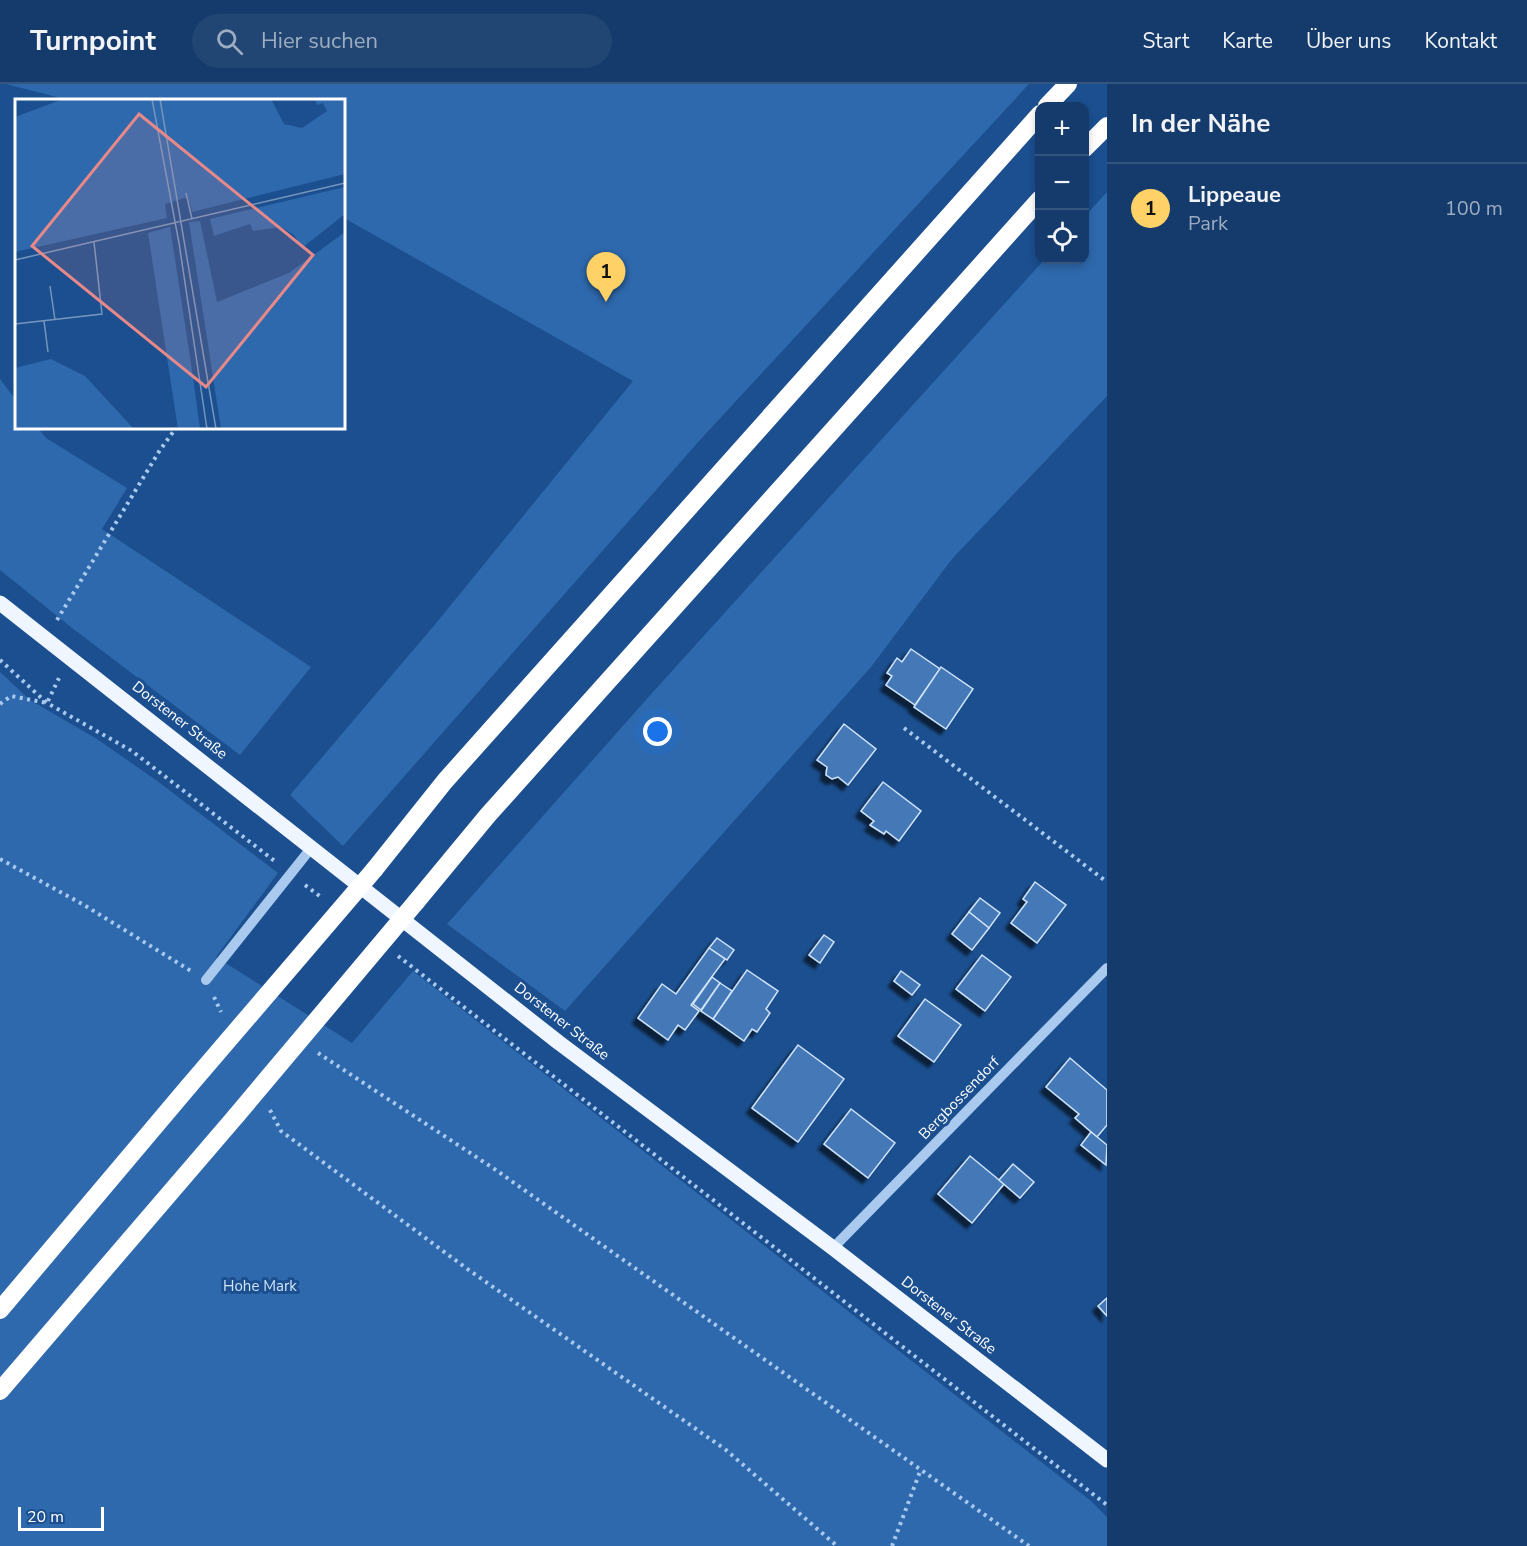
<!DOCTYPE html>
<html lang="de">
<meta charset="utf-8">
<style>
:root{--surface:#143b6b;--page:#214673;--text:#f1f3f6;--muted:#9dadc1;--line:#33557e;--accent:#ffd166}
body{margin:0;font-family:"Nunito Sans",sans-serif;background:var(--page);color:var(--text)}
.controls{position:absolute;right:18px;top:18px;display:grid;overflow:hidden;border-radius:12px;box-shadow:0 3px 9px #0003}
.controls button{width:54px;height:54px;display:grid;place-items:center;padding:0;border:0;border-bottom:2px solid var(--line);background:var(--surface);color:var(--text);font:30px sans-serif}
.scale{position:absolute;left:18px;bottom:15px;width:86px;box-sizing:border-box;padding-left:6px;border:3px solid #fff;border-top:0;font-size:16px;line-height:21px;white-space:nowrap;color:#fff;-webkit-text-stroke:4px #1b4f8f;paint-order:stroke}
.you{position:absolute;left:658px;top:648px;width:21px;height:21px;margin:-15px;border:4px solid #fff;border-radius:50%;background:#1a73e8;box-shadow:0 0 0 9px #1a73e833}
.badge{display:grid;place-items:center;width:39px;height:39px;border-radius:50%;background:var(--accent);color:#111;font-size:20px;font-weight:700}
.pin{position:absolute;translate:-50% -50px;filter:drop-shadow(0 2px 3px #0008)}
.pin::after{content:'';position:absolute;top:32px;width:21px;height:18px;background:inherit;clip-path:polygon(0 0,100% 0,50% 100%)}
.list{margin:0;padding:0;list-style:none}
h2{display:flex;justify-content:space-between;align-items:center;height:78px;margin:0;padding:0 24px;font-size:26px}
h2 small{font-size:20px;font-weight:400;color:var(--muted)}
.list li{display:grid;grid-template-columns:39px 1fr auto;gap:18px;align-items:center;box-sizing:border-box;height:90px;padding:0 24px;border-top:2px solid var(--line)}
.list b{display:block;font-size:22px;white-space:nowrap}
.list p{margin:0;font-size:20px;white-space:nowrap;color:var(--muted)}
.list em{font-size:20px;font-style:normal;color:var(--muted)}
.icon{flex:none;width:33px;height:33px;fill:none;stroke:currentColor;stroke-width:2;stroke-linecap:round;stroke-linejoin:round}
.map{position:relative;flex:none;width:1107px;height:1462px;overflow:hidden}
header{display:flex;align-items:center;gap:36px;box-sizing:border-box;height:84px;padding:0 30px;background:var(--surface);border-bottom:2px solid var(--line)}
header strong{font-size:28px}
nav{display:flex;gap:33px;margin-inline-start:auto;font-size:21px}
.search{width:420px;height:54px;background:var(--page);display:flex;align-items:center;gap:15px;box-sizing:border-box;padding:0 21px;border-radius:33px;color:var(--muted);font-size:22px}
main{display:flex}
aside{flex:1;background:var(--surface)}
.map>svg:first-child{display:block}
</style>
<header>
<strong>Turnpoint</strong>
<div class="search"><svg class="icon" aria-label="search" viewBox="0 0 24 24"><circle cx="10" cy="10" r="6"/><path d="M15 15l6 6"/></svg>Hier suchen</div>
<nav><a>Start</a><a>Karte</a><a>Über uns</a><a>Kontakt</a></nav>
</header>
<main>
<div class="map">
<svg width="1107" height="1462" viewBox="0 0 1107 1462">
<defs>
<filter id="shadow"><feDropShadow dx="-5.5" dy="5.5" stdDeviation="1.5" flood-color="#0009"/></filter>
</defs>
<rect width="100%" height="100%" fill="#1b4f8f"/>
<g fill="#2e69ad">
<path d="M6 0H1029L700 356 343 762 290 711 437 538 633 297 344 134V16H68Z"/>
<path d="M1107 108V312L952 475 871 583 565 927 447 840 653 608 1044 176H1084L1085 132Z"/>
<path d="M0 295 16 316V344H38L46 354 127 404 102 445 311 583 240 671 72 544 0 486Z"/>
<path d="M0 588 30 616 97 655 156 696 278 789 216 873 352 959 413 887 1091 1417 1107 1433V1462H0Z"/>
</g>
<g fill="#4478b7" stroke="#cfe3fa" stroke-width="1.5" filter="url(#shadow)">
<path d="M911 565 940 585 915 621 886 601 892 592 887 589 897 574 902 578Z"/>
<path d="M941 583 973 605 946 645 914 623Z"/>
<path d="M844 640 876 665 848 701 838 693 832 695 826 691 827 683 817 676Z"/>
<path d="M883 698 921 727 899 757 886 747 884 750 870 741 874 737 861 727Z"/>
<path d="M1035 798 1066 821 1037 859 1011 839 1027 818 1023 815Z"/>
<path d="M980 814 1000 829 989 844 969 828Z"/>
<path d="M969 828 989 844 972 866 952 850Z"/>
<path d="M824 851 834 858 820 879 809 871Z"/>
<path d="M717 854 734 866 727 876 709 864Z"/>
<path d="M709 864 725 875 691 921 699 927 685 946 678 941 668 956 638 934 662 900 676 910Z"/>
<path d="M982 871 1011 893 985 927 956 905Z"/>
<path d="M747 886 778 907 766 925 770 929 757 948 752 945 744 957 713 935Z"/>
<path d="M901 887 920 901 912 911 894 897Z"/>
<path d="M712 893 720 899 701 926 693 920Z"/>
<path d="M720 899 732 907 713 935 701 927Z"/>
<path d="M925 915 961 941 934 978 898 952Z"/>
<path d="M798 961 844 995 798 1058 752 1024Z"/>
<path d="M1070 974 1107 1006V1041L1097 1053 1075 1034 1079 1030 1046 1003Z"/>
<path d="M851 1025 895 1059 868 1094 824 1060Z"/>
<path d="M1091 1048 1107 1061 1106 1081 1081 1061Z"/>
<path d="M970 1072 1004 1100 972 1139 938 1110Z"/>
<path d="M1013 1080 1034 1098 1020 1114 999 1096Z"/>
<path d="M1107 1214V1232L1098 1222Z"/>
</g>
<g fill="none" stroke-linecap="round" stroke-linejoin="round">
<g stroke="#a9c9ee" stroke-width="4" stroke-dasharray="3 4.5" stroke-linecap="butt">
<path d="M57 536 160 366 176 344"/>
<path d="M0 576 47 619 132 667 276 778"/>
<path d="M0 620 11 612 47 619 60 592"/>
<path d="M904 644 1107 798"/>
<path d="M0 775 84 821 191 887"/>
<path d="M305 801 321 813"/>
<path d="M398 872 1107 1421"/>
<path d="M214 913 221 928"/>
<path d="M318 969 493 1084 1029 1462"/>
<path d="M270 1026 281 1047 466 1184 726 1366 837 1462"/>
<path d="M892 1462 921 1385"/>
</g>
<g stroke="#a9c9ee" stroke-width="10">
<path d="M206 896 312 763"/>
<path d="M833 1164 1107 884"/>
</g>
<path stroke="#f0f6ff" stroke-width="15" d="M0 519 558 958 833 1164 1107 1376"/>
<g stroke="#fff" stroke-width="18">
<path d="M1047 22 1068 0"/>
<path d="M1084 65 1107 42"/>
<path d="M374 786 445 697 1040 30"/>
<path d="M416 818 488 731 1040 115"/>
<path d="M0 1226 189 1002"/>
<path d="M0 1307 236 1032"/>
</g>
<g stroke="#fff" stroke-width="18">
<path d="M189 1002 374 786"/>
<path d="M236 1032 416 818"/>
</g>
</g>
<g text-anchor="middle" stroke-width="6" stroke-linejoin="round" paint-order="stroke">
<g font-size="15" fill="#fff" stroke="#1b4f8f">
<text transform="translate(180 636) rotate(38)" y="5">Dorstener Straße</text>
<text transform="translate(562 937) rotate(38)" y="5">Dorstener Straße</text>
<text transform="translate(959 1014) rotate(-46)" y="5">Bergbossendorf</text>
<text transform="translate(949 1231) rotate(38)" y="5">Dorstener Straße</text>
</g>
<g font-size="15" fill="#cfe3fa" stroke="#1b4f8f">
<text x="260" y="1207">Hohe Mark</text>
</g>
</g>
<g transform="translate(15 15)">
<rect width="330" height="330" fill="#1b4f8f"/>
<path d="M48 0H256L269 25 287 29 312 12 308 4 302 6 300 0H330V75L177 113 173 98 150 105 152 119 0 153V18ZM330 88V115L287 149 279 136 266 128 238 132 235 125 199 137 195 120ZM185 122 202 203 274 174 330 133V330H206L174 123ZM155 128 177 271 185 330H163L133 134ZM36 260 70 277 119 330H0V269Z" fill="#2e69ad"/>
<path fill="none" stroke="#7695bc" stroke-width="1.5" d="M137 0 164 144 192 330M145 0 201 330M171 94 177 120M0 161 330 84M35 187 40 221M29 222 33 253M0 225 87 215 79 143"/>
<path fill="#e88989" fill-opacity="0.15" stroke="#e88989" stroke-width="3" d="M124 15 298 156 191 288 17 147Z"/>
<rect width="330" height="330" fill="none" stroke="#fff" stroke-width="3"/>
</g>
</svg>
<div class="controls">
<button>+</button>
<button>−</button>
<button><svg class="icon" aria-label="locate" viewBox="0 0 24 24"><circle cx="12" cy="12" r="6"/><path d="M12 2v4M12 18v4M2 12h4M18 12h4"/></svg></button>
</div>
<div class="scale">20 m</div>
<div class="you"></div>
<div class="pin badge" style="left:606px;top:218px">1</div>
</div>
<aside>
<h2>In der Nähe<small></small></h2>
<ul class="list">
<li><span class="badge">1</span><div><b>Lippeaue</b><p>Park</p></div><em>100 m</em></li>
</ul>
</aside>
</main>
